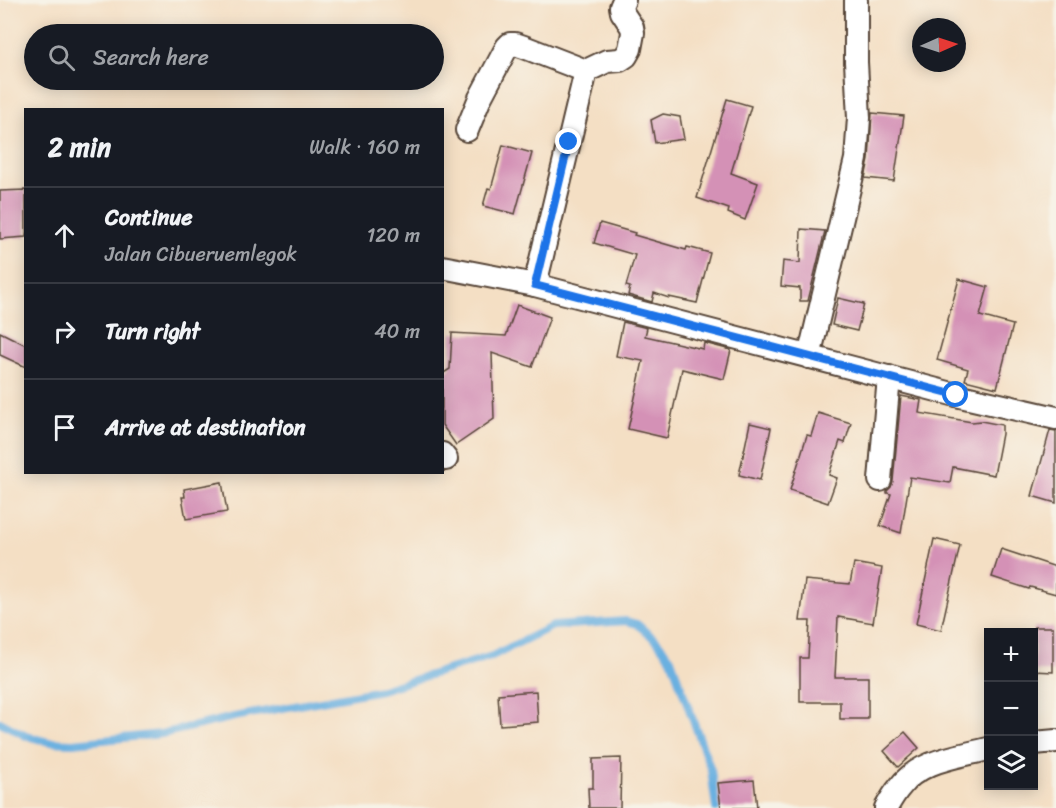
<!DOCTYPE html>
<meta charset="utf-8">
<style>
:root{--surface:#171b24;--page:#20242c;--text:#f1f3f6;--muted:#9ea1a6;--line:#363941}
body{margin:0;font-family:Sriracha,sans-serif;background:var(--page);color:var(--text)}
.controls{position:absolute;right:18px;bottom:18px;display:grid;overflow:hidden;border-radius:0px;box-shadow:0 3px 15px #0003}
.controls button{width:54px;height:54px;display:grid;place-items:center;padding:0;border:0;border-bottom:2px solid var(--line);background:var(--surface);color:var(--text);font:30px sans-serif}
.compass{position:absolute;left:912px;top:18px;width:54px;height:54px;border-radius:50%;background:var(--surface);box-shadow:0 3px 15px #0003;rotate:87deg}
.stop{position:absolute;width:18px;height:18px;margin:-14px;border:4px solid #1a73e8;border-radius:50%;background:#fff}
.stop.end{background:#1a73e8;border-color:#fff;box-shadow:0 2px 6px #0008}
.list{margin:0;padding:0;list-style:none}
h2{display:flex;justify-content:space-between;align-items:center;height:78px;margin:0;padding:0 24px;font-size:26px}
h2 small{font-size:20px;font-weight:400;color:var(--muted)}
.list li{display:grid;grid-template-columns:39px 1fr auto;gap:18px;align-items:center;box-sizing:border-box;height:96px;padding:0 24px;border-top:2px solid var(--line)}
.list b{display:block;font-size:22px;white-space:nowrap}
.list p{margin:0;font-size:20px;white-space:nowrap;color:var(--muted)}
.list em{font-size:20px;font-style:normal;color:var(--muted)}
.icon{flex:none;width:33px;height:33px;fill:none;stroke:currentColor;stroke-width:2;stroke-linecap:round;stroke-linejoin:round}
.map{position:relative;flex:none;width:1056px;height:808px;overflow:hidden}
.search{position:absolute;background:var(--surface);box-shadow:0 3px 15px #0003;left:24px;top:24px;width:420px;height:66px;display:flex;align-items:center;gap:15px;box-sizing:border-box;padding:0 21px;border-radius:33px;color:var(--muted);font-size:22px}
.panel{position:absolute;background:var(--surface);box-shadow:0 3px 15px #0003;left:24px;top:108px;width:420px;height:366px;border-radius:0px}
.map>svg:first-child{display:block}
</style>
<div class="map">
<svg width="1056" height="808" viewBox="0 0 1056 808">
<rect width="100%" height="100%" fill="#f7f3e8"/>
<filter id="ink" filterUnits="userSpaceOnUse"><feTurbulence type="fractalNoise" baseFrequency=".0167" numOctaves="2"/><feDisplacementMap in="SourceGraphic" scale="12" xChannelSelector="R" yChannelSelector="G"/><feConvolveMatrix kernelMatrix="1 2 1 2 8 2 1 2 1" color-interpolation-filters="sRGB"/></filter>
<filter id="wash" filterUnits="userSpaceOnUse"><feTurbulence type="fractalNoise" baseFrequency=".008" numOctaves="4" result="noise"/><feDisplacementMap in="SourceGraphic" scale="24" xChannelSelector="R" yChannelSelector="G"/><feGaussianBlur stdDeviation="1.35" result="paint"/><feColorMatrix in="noise" values="0 0 0 0 0 0 0 0 0 0 0 0 0 0 0 0 0 1.4 0 .05"/><feComposite in="paint" operator="in"/></filter>
<g filter="url(#wash)">
<rect width="100%" height="100%" fill="#f4dfc4"/>
<g fill="none" stroke-linecap="round" stroke-linejoin="round">
<path stroke="#6ab0e0" stroke-width="8" d="M0 722 26 736 49 742 73 743 161 734 234 717 381 690 492 656 553 626 626 621 637 624 657 641 671 659 711 770 716 808"/>
</g>
<g id="blocks">
<g fill="#d491b6">
<path d="M727 99 751 106 731 173 758 183 745 220 728 213 729 209 697 198Z"/>
<path d="M872 113 904 116 894 181 865 178 869 160Z"/>
<path d="M663 114 680 117 684 139 655 143 651 120Z"/>
<path d="M503 145 532 153 515 214 483 206 488 188 491 189Z"/>
<path d="M26 190V237L0 239V191Z"/>
<path d="M600 223 635 233 634 235 686 250 687 247 710 253 697 303 669 297V298L654 293 652 302 628 295 630 287 626 286 635 255 594 243Z"/>
<path d="M801 229 825 231 808 301H800V288L781 286 783 261 800 263Z"/>
<path d="M959 279 988 287 980 316 1013 325 997 388 965 380 968 369 937 360Z"/>
<path d="M838 298 864 304 857 331 832 325Z"/>
<path d="M517 305 550 317 532 367 492 353 494 419 456 445 442 425V374L450 369 452 333 506 336Z"/>
<path d="M623 322 647 328 645 336 703 349 704 343 731 350 724 379 682 369 667 438 628 429 643 361 616 356Z"/>
<path d="M0 332 26 345V367L0 355Z"/>
<path d="M901 396 921 400 919 413 972 422 981 421 1002 425V434L994 475 953 467 950 483 910 477 901 533 880 526 891 494 887 493V491L891 487 893 481Z"/>
<path d="M818 413 851 423 845 443 840 441 829 475 837 478 828 503 790 490 807 435 811 436Z"/>
<path d="M750 423 771 428 760 480 739 475Z"/>
<path d="M1050 430 1056 431V503L1032 496Z"/>
<path d="M222 482 227 512 186 519 182 497H185L184 489Z"/>
<path d="M934 539 960 545 941 630 916 624Z"/>
<path d="M1001 549 1056 567V594L1030 587 1029 589 992 577Z"/>
<path d="M854 563 882 568 873 623 838 617 835 677H868V719H840V702H800V658H808L810 621H800L805 580 850 584Z"/>
<path d="M1034 627H1053V672L1034 671Z"/>
<path d="M536 691 538 722 500 725 498 694Z"/>
<path d="M905 732 919 748 898 767 884 751Z"/>
<path d="M621 758 620 808H589L588 788H593V759Z"/>
<path d="M754 780 757 808H721L718 783Z"/>
</g>
</g>
</g>
<g filter="url(#ink)">
<use href="#blocks" fill-opacity="0" stroke="#574537" stroke-width="1.5"/>
<g fill="none" stroke-linecap="round" stroke-linejoin="round">
<g stroke="#574537" stroke-width="26">
<g id="street">
<path d="M467 130 480 98 507 47 510 44H515L524 47 586 71"/>
<path d="M442 267 535 285 956 395 1056 418"/>
<path d="M535 285 586 71 607 61 620 60 626 56 630 49 633 33 632 27 622 12 621 7 624 0"/>
<path d="M809 357 856 159 859 118 856 62V0"/>
<path d="M442 454 446 459"/>
<path d="M880 480 889 377"/>
<path d="M1034 743 1056 741"/>
<path d="M886 808C890 801 894 794 899 788 919 760 957 757 988 749"/>
</g>
</g>
<use href="#street" stroke="#fff" stroke-width="22"/>
</g>
</g>
<g fill="none" stroke-linecap="round" stroke-linejoin="round" filter="url(#ink)">
<path stroke="#1a73e8" stroke-width="8" d="M569 142 535 285 956 395"/>
</g>
</svg>
<div class="controls">
<button>+</button>
<button>−</button>
<button><svg class="icon" aria-label="layers" viewBox="0 0 24 24"><path d="M12 4l9 5-9 5-9-5zM3 14l9 5 9-5"/></svg></button>
</div>
<svg class="compass" viewBox="-18 -18 36 36"><path d="M0-13l5 13h-10z" fill="#e53935"/><path d="M0 13l5-13h-10z" fill="#9ea1a6"/></svg>
<div class="stop" style="left:956px;top:395px"></div>
<div class="stop end" style="left:569px;top:142px"></div>
<div class="search"><svg class="icon" aria-label="search" viewBox="0 0 24 24"><circle cx="10" cy="10" r="6"/><path d="M15 15l6 6"/></svg>Search here</div>
<section class="panel">
<h2>2 min<small>Walk · 160 m</small></h2>
<ul class="list">
<li><svg class="icon" aria-label="ahead" viewBox="0 0 24 24"><path d="M12 20V5M6 11l6-6 6 6"/></svg><div><b>Continue</b><p>Jalan Cibueruemlegok</p></div><em>120 m</em></li>
<li><svg class="icon" aria-label="right" viewBox="0 0 24 24"><path d="M7 20v-9h11M14 6l5 5-5 5"/></svg><div><b>Turn right</b></div><em>40 m</em></li>
<li><svg class="icon" aria-label="arrive" viewBox="0 0 24 24"><path d="M6 21V4h12l-3 4 3 4H6"/></svg><div><b>Arrive at destination</b></div></li>
</ul>
</section>
</div>
